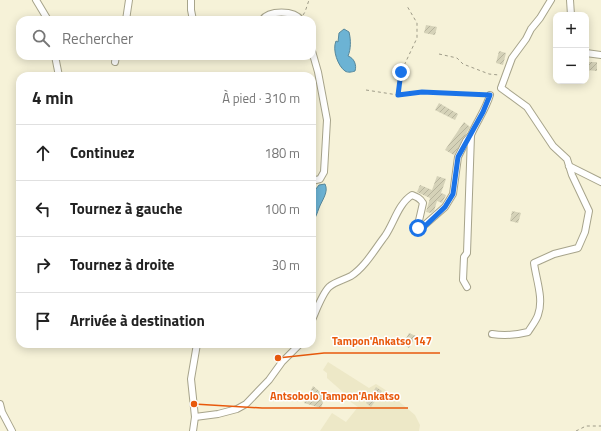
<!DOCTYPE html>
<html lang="fr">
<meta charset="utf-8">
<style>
:root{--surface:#fff;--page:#f2f2f2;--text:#222;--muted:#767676;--line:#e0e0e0}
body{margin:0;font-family:"Titillium Web",sans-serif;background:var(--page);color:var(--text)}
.controls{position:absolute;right:12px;top:12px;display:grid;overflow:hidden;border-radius:8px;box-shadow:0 2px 10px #0003}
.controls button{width:36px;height:36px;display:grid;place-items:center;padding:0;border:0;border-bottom:1px solid var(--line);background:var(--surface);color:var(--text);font:20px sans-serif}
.stop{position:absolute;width:12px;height:12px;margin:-9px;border:3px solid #1a73e8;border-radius:50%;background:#fff}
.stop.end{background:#1a73e8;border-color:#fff;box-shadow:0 1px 4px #0008}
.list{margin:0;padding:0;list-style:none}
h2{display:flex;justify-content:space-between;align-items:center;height:52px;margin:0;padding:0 16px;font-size:17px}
h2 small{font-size:13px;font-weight:400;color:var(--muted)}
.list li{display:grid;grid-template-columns:26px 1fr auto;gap:12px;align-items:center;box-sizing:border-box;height:56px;padding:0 16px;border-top:1px solid var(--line)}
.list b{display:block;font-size:15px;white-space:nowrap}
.list em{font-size:13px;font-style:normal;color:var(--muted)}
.icon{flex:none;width:22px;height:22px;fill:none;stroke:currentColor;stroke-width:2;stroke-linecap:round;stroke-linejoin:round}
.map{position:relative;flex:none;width:601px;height:431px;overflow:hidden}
.search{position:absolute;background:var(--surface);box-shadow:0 2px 10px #0003;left:16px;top:16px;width:300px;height:44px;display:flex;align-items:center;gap:10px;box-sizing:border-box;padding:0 14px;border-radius:12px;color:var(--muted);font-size:15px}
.panel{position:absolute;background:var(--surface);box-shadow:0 2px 10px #0003;left:16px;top:72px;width:300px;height:276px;border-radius:12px}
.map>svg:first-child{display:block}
</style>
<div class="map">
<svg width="601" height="431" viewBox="0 0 601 431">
<defs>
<pattern id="building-hatch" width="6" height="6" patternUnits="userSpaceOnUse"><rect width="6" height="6" fill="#d5d2b8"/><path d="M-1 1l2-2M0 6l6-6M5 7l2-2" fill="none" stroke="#b7b49d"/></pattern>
</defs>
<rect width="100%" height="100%" fill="#f6f2d8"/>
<path fill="#ede8c7" d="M328 362 369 388 376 384 384 389 415 415 420 425 419 431H320L332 413 346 422 358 407 342 396 344 393 327 378V373L323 370Z"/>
<g fill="#6cb3d4" stroke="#56889c">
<path d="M344 29 349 32C351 40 351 49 348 56 354 58 357 65 355 71 352 72 348 73 345 71 338 66 332 50 336 41L338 42 339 33Z"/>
<path d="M325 184C329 192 322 200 319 208 317 213 316 218 312 222V194L319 185Z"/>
</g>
<g fill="url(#building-hatch)">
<path d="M426 25 437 27 435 35 424 33Z"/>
<path d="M499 51 506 53 503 65 496 63Z"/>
<path d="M586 62H597V71L586 70Z"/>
<path d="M439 103 458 114 455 120 435 110Z"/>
<path d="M464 122 470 127 454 155 445 150Z"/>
<path d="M437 176 446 179 441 193 446 195 442 203 437 201 434 211 431 213 426 212 430 198 417 192 420 185 432 190Z"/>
<path d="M512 211 521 213 518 223 510 221Z"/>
<path d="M409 333 416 336 409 348 403 344Z"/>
<path d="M313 386 325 396 321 408 304 403Z"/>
<path d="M376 387 382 391 371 407 366 403Z"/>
</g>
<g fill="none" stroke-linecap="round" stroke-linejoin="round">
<g stroke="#a7a48b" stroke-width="8">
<g id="minor">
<path d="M36 0 48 20"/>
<path d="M191 0V10L193 20"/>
<path d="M570 0 571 15"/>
<path d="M126 20 129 0"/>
<path d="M262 20C269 10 294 10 301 20"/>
<path d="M312 51 318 72 327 120 324 172 320 179 312 181"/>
<path d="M586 53 601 55"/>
<path d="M55 56 59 76"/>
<path d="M115 62 116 56"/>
<path d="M569 166 601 182"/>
<path d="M467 287 463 280 464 257 467 253 471 135C477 121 486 109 490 95"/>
<path d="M312 320C316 311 322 294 329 287 336 281 344 280 351 276 365 267 375 249 385 236 394 223 398 204 412 195 417 197 420 198 423 203L418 225 420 229 445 207 453 194 458 157 466 141 471 135"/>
<path d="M492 334C505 336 516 335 528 332 531 327 536 321 538 315 544 299 536 279 534 263L554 254 578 248 585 232 589 211 572 175 567 159 553 146 527 107 501 88 512 58 526 39 531 29 540 18 551 0"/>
<path d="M0 404 2 412 12 431"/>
<path d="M195 417 218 414 237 409 246 404 269 380 282 362 300 344"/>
<path d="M193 431 195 417 191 379 197 344"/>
</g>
</g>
<g stroke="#9e9b88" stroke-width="1" stroke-dasharray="3 3" stroke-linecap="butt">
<path d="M303 15 305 12 309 0"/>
<path d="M439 54 457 58 463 64 489 74 499 75"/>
<path d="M366 90 398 95 422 92 483 94"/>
<path d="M398 94 401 72 417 38V23L407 6"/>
<path d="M576 431 586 426H601"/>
</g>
<use href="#minor" stroke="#fff" stroke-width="6"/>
</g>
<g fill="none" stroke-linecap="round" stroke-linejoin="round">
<path stroke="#1a73e8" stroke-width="5" d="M401 72 398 95 422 92 490 95 483 112 458 157 453 194 445 207 423 228H418"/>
</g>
<path fill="none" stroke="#e8590c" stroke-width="1.5" d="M278 358L324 353H440M194 404L262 408H408"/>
<g fill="#e8590c" stroke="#fff" stroke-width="1.5">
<circle cx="278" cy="358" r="4"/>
<circle cx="194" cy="404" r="4"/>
</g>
<g font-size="11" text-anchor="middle" font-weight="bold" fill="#e8590c" stroke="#fff" stroke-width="3" stroke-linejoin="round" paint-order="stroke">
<text x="382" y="345">Tampon'Ankatso 147</text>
<text x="335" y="400">Antsobolo Tampon'Ankatso</text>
</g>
</svg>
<div class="controls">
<button>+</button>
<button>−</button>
</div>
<div class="stop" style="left:418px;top:228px"></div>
<div class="stop end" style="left:401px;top:72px"></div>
<div class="search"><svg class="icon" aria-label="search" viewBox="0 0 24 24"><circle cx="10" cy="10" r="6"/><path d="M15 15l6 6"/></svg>Rechercher</div>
<section class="panel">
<h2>4 min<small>À pied · 310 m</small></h2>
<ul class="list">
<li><svg class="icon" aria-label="ahead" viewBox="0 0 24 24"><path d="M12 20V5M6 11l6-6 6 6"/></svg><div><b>Continuez</b></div><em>180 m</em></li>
<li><svg class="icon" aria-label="left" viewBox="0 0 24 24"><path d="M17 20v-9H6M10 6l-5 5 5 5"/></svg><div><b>Tournez à gauche</b></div><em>100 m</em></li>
<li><svg class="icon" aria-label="right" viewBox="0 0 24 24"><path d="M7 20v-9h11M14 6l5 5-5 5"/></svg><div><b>Tournez à droite</b></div><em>30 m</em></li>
<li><svg class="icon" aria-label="arrive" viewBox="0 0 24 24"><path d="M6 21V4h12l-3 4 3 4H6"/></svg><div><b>Arrivée à destination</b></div></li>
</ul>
</section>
</div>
